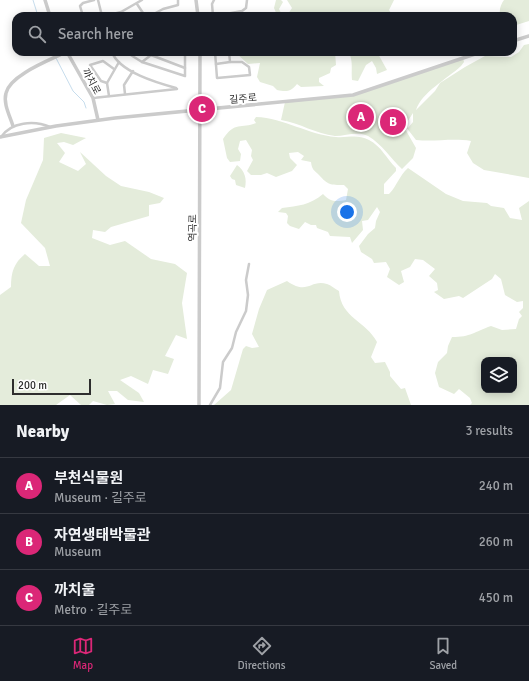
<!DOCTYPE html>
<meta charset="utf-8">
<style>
:root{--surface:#171b24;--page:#20242c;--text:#f1f3f6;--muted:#9ea1a6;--line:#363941;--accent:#db2777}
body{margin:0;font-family:Signika,"Noto Sans KR",sans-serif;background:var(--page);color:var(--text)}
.controls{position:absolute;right:12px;bottom:12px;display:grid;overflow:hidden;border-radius:8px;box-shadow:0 2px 10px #0003}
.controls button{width:36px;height:36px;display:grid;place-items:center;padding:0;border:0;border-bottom:1px solid var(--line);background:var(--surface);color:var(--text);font:20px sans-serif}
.scale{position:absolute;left:12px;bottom:10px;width:79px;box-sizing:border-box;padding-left:4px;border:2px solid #2e2e2e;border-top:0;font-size:11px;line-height:14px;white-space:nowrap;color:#2e2e2e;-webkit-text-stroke:3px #fff;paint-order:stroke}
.you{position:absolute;left:347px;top:212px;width:14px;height:14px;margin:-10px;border:3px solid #fff;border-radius:50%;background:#1a73e8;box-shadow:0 0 0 6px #1a73e833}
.badge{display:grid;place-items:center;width:26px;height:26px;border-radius:50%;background:var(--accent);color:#fff;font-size:13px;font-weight:700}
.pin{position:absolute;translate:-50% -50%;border:2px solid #fff;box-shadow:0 1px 4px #0006}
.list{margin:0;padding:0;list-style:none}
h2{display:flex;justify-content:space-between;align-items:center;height:52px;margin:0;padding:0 16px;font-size:17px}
h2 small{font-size:13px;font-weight:400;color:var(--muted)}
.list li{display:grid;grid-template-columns:26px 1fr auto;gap:12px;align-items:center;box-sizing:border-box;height:56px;padding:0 16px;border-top:1px solid var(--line)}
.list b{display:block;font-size:15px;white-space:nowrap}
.list p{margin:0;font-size:13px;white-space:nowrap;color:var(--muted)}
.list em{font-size:13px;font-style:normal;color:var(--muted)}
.icon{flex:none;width:22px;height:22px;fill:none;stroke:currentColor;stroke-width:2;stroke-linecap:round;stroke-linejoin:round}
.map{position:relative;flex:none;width:529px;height:405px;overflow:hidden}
.search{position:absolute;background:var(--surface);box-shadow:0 2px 10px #0003;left:12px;right:12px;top:12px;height:44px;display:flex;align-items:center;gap:10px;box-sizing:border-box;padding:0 14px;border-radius:12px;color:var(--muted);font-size:15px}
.sheet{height:220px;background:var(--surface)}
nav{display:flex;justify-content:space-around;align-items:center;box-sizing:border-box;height:56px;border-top:1px solid var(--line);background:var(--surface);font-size:11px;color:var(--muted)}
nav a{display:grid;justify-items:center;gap:2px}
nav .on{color:var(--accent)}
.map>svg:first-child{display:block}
</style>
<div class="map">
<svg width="529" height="405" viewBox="0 0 529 405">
<rect width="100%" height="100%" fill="#fff"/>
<g fill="#e4ecdb" fill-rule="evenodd">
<path d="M276 0H281L283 2 279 9 281 13 288 14 292 8 287 0H394L389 10 393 16H274L277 15 274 8Z"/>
<path d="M504 0H529V21L513 26V16H501C498 11 501 4 504 0Z"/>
<path d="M529 44V178L484 170 473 163 467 153 471 141C452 138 435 142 416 140L406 127 408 128 413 122V113L404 127 416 148 413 158 402 169C391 159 382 144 368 136 358 131 346 136 335 136 316 134 300 123 281 120L285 102 353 95 463 58 464 62 461 66C447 79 422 92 416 110L435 91 440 83 465 67 485 56 511 57 519 52 524 45Z"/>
<path d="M235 52H335L336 65 331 68 330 73 319 78V82L324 86 301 87 297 84C291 92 286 92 277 90L273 86 260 82 257 77 260 63 248 64Z"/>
<path d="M337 52H377L387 70 377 74 376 68 372 61 366 65 358 81 352 80C351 71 353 63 350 55H342Z"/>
<path d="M256 117C284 118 309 135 336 137 348 138 357 134 369 140 381 146 387 159 396 168V171L384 184V194H389C397 186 399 176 408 168L446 194 463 201 487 203 491 206 504 208 510 218 522 220 519 208 529 201V405H470L472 403 470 398 459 389 454 394 439 387 435 373 438 362 447 353 448 346 452 337C471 337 474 332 491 326L502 330 516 329 519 319 522 316 519 312 523 308V301L517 302 505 295 501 279 495 274 492 279 463 298 459 296 444 299 434 292 438 290 437 283 429 276 435 269 423 260 415 259 410 267 401 271 404 282 399 285 387 277 390 269 386 262 374 263 372 259 361 252 359 246 368 234 375 228 376 221 380 212 377 207 368 220 362 221 363 230 352 243 350 237 330 236 328 232 317 228 316 225H311L305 222 299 229 290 226 287 223 288 216 286 213 278 212 282 208C298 206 310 205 323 194 330 202 336 202 346 200L348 189 344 185C330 185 328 185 319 175 314 170 312 170 311 162L301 160 304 156 298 152 289 153 290 158 297 165 292 171 276 177 267 173 261 175H251L247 171 253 160 251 156 252 150 246 140 240 141 238 149 241 154 240 161 230 162 227 158 223 139C235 121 241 129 256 123L254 120ZM484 360H514V390H484Z"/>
<path d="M61 133 86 138 73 145 64 142 57 143 65 153 59 162 78 171 86 164 80 152 106 176 121 186 149 192 164 198 160 203 149 205V216L111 227 105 232 93 230 92 238 110 245 125 241 151 259 175 264 187 273 182 303 187 339 176 335 165 356 174 359 168 374 153 370 148 384 131 376 120 380 139 393 144 402 128 400 117 391H108L115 404 107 405 93 401 89 405H81L70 395 56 405H0V295L11 287C11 272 14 263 25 254L39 266H50L45 248 21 223 26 200 43 160 44 138Z"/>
<path d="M237 165C245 171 247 179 245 188L236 185 235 180 232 179 230 176Z"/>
<path d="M287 281C308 296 310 279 327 284 331 285 335 289 339 291 341 318 366 321 377 342L371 357 375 363 385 362 390 372V376L401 389 405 388 411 405H214L231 390 243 349 246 346 252 348 259 347 252 334 259 309 267 290Z"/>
</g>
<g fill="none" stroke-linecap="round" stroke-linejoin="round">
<g stroke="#c7dded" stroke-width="1">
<path d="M33 0 38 16"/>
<path d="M52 52 54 56"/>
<path d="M56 58 73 91 84 102 86 108"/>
</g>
<g stroke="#cbcbcb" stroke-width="2.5">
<path d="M98 0 102 16"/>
<path d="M137 4 145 16"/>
<path d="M213 14H226"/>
<path d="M83 16 80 6 83 3 94 0"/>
<path d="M105 16 121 12 142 0"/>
<path d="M150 16 163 9 178 5V0"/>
<path d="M213 16 212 4 214 0"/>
<path d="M226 16V14L242 11 246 8 247 0"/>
<path d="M112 52C119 72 158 83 176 88"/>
<path d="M126 52 142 62 185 76V52"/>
<path d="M215 52 217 78 250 75 249 67 242 62H230L229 52"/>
<path d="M151 55 185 68"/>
<path d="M142 62 155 52"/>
<path d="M216 64 230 62"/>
<path d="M107 83 101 81 90 65 103 61 114 69"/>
<path d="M125 94 124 85 133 71"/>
<path d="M109 96 107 83 119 62"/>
<path d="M93 98 177 89"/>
<path d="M1 137C11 122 34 120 50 127"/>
<path d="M210 405 220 388 223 362 232 348 236 332 246 311 248 295 246 280 249 264"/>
</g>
<g stroke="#cbcbcb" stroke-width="3.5">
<path d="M45 0 50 16"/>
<path d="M196 0 198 16"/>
<path d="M513 41 529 36"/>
<path d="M67 52 93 98 98 120"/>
<path d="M13 126C10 116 3 104 6 93 10 75 50 60 66 52"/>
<path d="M0 137 56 126 115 118 353 95 481 52"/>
<path d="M199 405 200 52"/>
</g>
</g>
<g text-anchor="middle" stroke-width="4" stroke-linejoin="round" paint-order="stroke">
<g font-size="10" fill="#2e2e2e" stroke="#fff">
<text transform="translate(92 81) rotate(62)" y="4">까치로</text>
<text transform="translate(243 98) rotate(-5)" y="4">길주로</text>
<text transform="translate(192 228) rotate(-89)" y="4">역곡로</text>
</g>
</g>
</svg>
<div class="controls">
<button><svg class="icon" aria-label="layers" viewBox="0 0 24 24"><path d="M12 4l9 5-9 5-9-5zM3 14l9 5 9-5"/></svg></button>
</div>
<div class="scale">200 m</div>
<div class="you"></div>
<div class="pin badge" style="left:361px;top:117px">A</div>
<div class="pin badge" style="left:393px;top:122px">B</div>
<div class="pin badge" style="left:202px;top:109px">C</div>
<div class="search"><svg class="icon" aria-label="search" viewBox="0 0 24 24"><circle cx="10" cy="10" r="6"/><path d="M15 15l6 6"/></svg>Search here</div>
</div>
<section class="sheet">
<h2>Nearby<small>3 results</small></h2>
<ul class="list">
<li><span class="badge">A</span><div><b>부천식물원</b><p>Museum · 길주로</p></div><em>240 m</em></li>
<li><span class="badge">B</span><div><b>자연생태박물관</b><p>Museum</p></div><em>260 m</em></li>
<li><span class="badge">C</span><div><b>까치울</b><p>Metro · 길주로</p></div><em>450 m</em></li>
</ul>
</section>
<nav>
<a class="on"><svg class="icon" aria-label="map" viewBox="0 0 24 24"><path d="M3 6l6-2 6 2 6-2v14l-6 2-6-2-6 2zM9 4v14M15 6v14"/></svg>Map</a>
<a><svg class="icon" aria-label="directions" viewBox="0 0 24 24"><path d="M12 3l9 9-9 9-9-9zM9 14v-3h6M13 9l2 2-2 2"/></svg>Directions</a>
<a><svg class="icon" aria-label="saved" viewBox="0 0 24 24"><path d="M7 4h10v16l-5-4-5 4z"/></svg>Saved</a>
</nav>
